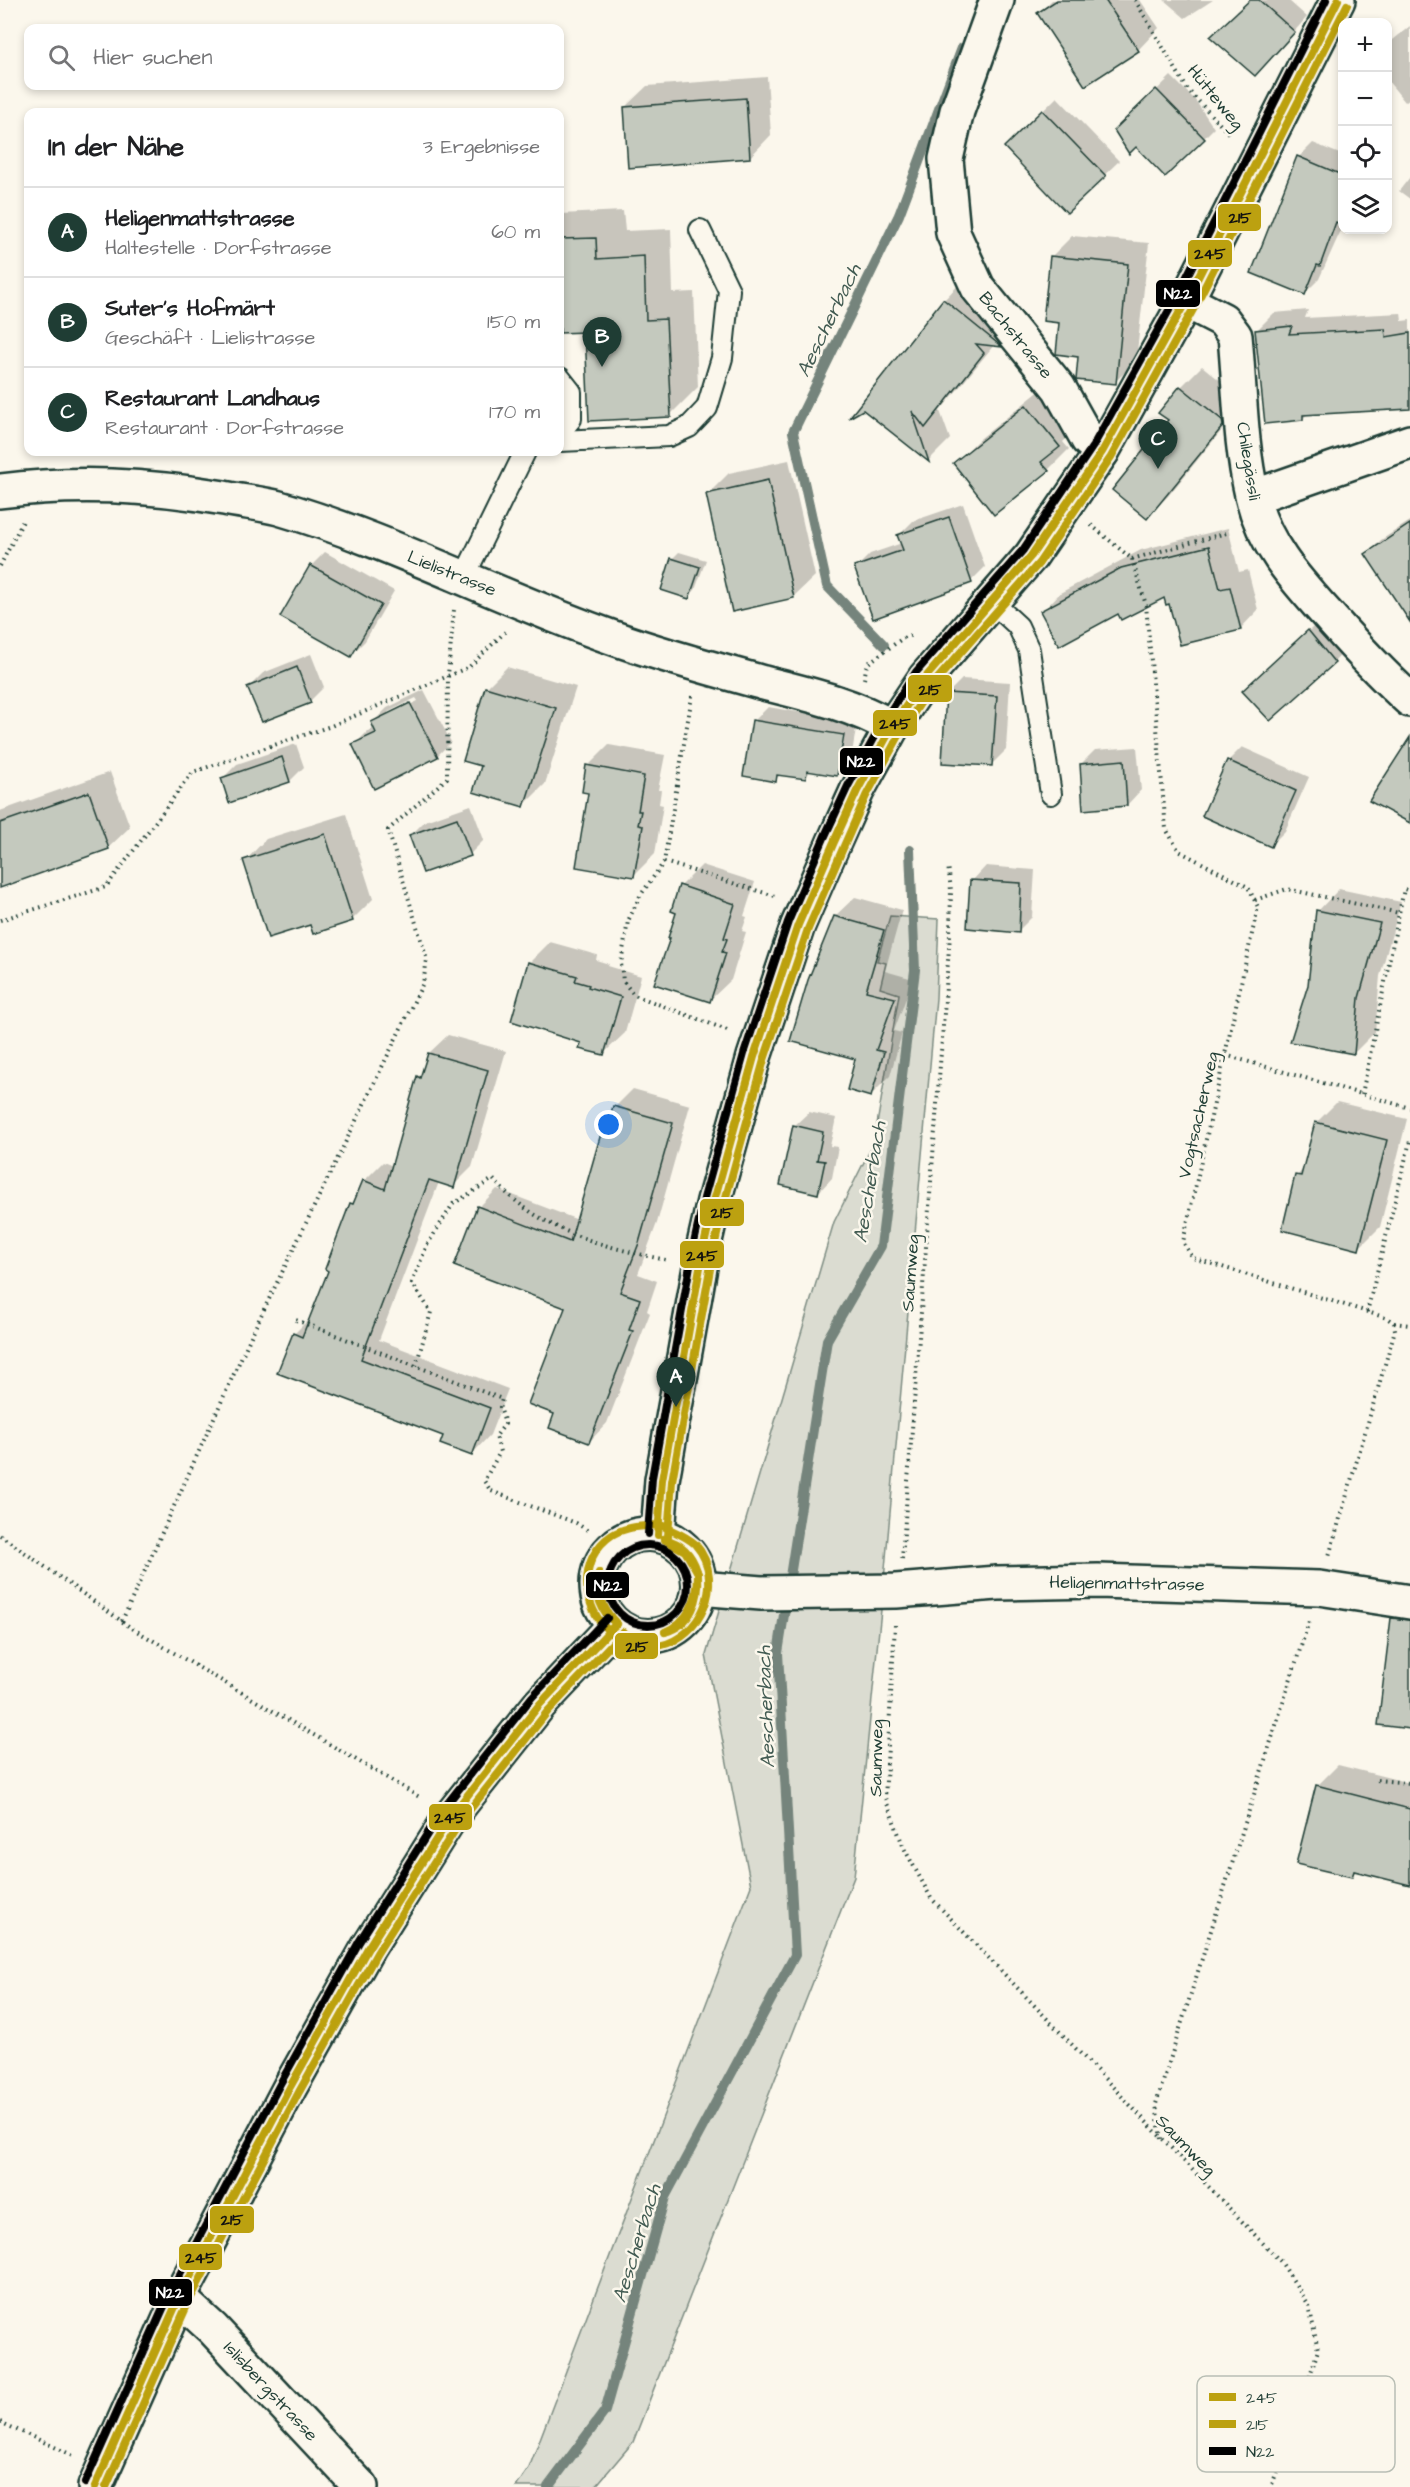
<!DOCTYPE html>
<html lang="de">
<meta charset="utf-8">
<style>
:root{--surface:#fff;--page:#f2f2f2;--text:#202124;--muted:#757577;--line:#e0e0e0;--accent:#1f3d34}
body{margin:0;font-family:"Architects Daughter",sans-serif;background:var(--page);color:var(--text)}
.controls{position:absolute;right:18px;top:18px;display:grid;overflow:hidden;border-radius:12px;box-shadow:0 3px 9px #0003}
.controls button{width:54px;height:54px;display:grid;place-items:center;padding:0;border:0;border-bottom:2px solid var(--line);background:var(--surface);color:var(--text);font:30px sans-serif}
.you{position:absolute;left:609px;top:1125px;width:21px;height:21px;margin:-15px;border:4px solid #fff;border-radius:50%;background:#1a73e8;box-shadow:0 0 0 9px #1a73e833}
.badge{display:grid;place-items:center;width:39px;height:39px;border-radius:50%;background:var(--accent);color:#fff;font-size:20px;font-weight:700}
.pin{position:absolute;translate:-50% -50px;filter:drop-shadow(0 2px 3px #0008)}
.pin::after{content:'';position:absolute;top:32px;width:21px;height:18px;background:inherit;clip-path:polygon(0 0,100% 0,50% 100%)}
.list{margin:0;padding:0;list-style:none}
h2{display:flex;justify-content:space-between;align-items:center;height:78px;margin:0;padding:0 24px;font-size:26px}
h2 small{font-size:20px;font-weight:400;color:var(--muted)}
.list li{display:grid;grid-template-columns:39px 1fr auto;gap:18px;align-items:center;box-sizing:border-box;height:90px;padding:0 24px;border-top:2px solid var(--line)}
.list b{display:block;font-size:22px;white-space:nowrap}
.list p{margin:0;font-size:20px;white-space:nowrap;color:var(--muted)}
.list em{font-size:20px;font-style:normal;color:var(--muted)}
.icon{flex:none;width:33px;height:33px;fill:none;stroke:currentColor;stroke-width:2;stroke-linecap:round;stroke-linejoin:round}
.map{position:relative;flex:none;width:1410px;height:2487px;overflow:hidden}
.search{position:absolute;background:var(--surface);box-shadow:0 3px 9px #0003;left:24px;top:24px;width:540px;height:66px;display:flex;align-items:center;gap:15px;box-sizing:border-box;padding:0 21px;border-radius:12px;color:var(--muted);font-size:22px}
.panel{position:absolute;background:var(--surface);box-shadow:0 3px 9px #0003;left:24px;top:108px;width:540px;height:348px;border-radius:12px}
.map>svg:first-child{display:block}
</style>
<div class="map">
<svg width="1410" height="2487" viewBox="0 0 1410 2487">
<rect width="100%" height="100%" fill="#fbf7ec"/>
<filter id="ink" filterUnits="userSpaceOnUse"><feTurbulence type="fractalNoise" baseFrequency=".0167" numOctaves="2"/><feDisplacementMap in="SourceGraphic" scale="12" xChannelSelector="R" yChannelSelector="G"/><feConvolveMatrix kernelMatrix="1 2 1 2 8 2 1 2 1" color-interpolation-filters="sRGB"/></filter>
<g filter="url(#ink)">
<path fill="#dbdcd1" stroke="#7d8c82" stroke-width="1.5" d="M890 916 939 919 936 998 884 1580 854 1877 633 2442 595 2487H516L529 2468 751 1886 706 1655 834 1222 874 1142 899 994 880 988 886 963 877 961Z"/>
<g fill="#0003" fill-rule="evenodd">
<path d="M1052 0H1140L1159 28 1138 50 1039 13Z"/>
<path d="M1164 0H1213L1185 18Z"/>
<path d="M1251 0H1288L1307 17 1269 60Z"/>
<path d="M1410 26V98L1405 102 1388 81V44Z"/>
<path d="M1171 76 1195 100 1214 128 1199 143 1136 145 1116 130Z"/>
<path d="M767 77 771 135 750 157 625 107 647 86Z"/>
<path d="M1057 97 1119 161 1067 211 1006 147Z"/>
<path d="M1313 143 1342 155V228L1319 279 1305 293 1299 157Z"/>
<path d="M1410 177V199L1399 191Z"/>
<path d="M623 211 625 231 671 229 673 293 694 292 698 387 670 415 587 331 560 332V214Z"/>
<path d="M1072 236 1149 243 1136 361 1115 382 1080 355 1061 322 1051 257Z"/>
<path d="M965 278 1022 325 1001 345H994L940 411 950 439 929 460 863 409 855 413 944 300Z"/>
<path d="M1308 310 1305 318 1401 313 1402 321 1410 320V387L1308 413 1303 419 1257 330 1274 313Z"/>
<path d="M1202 366 1243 399 1244 403 1168 496 1147 517 1170 420 1181 387Z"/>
<path d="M1047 385 1080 425 1063 442 1069 449 1048 470 994 513 955 464 976 442Z"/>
<path d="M789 460 815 576 793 597 708 494 729 473Z"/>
<path d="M963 504 985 567 971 581 856 568 870 554 902 543 899 535 913 521Z"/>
<path d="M1410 521V604L1367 554 1381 540Z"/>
<path d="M1228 528 1239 572 1248 570 1258 610 1240 629 1171 602 1165 595 1119 612H1042L1060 593 1141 550Z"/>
<path d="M325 552 394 591 365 641 351 655 311 566Z"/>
<path d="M679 552 706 560 695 590 688 597 663 589 673 558Z"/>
<path d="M1323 618 1348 647 1334 662 1258 677Z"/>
<path d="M311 654 324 687 310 701 249 687 263 673Z"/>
<path d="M507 667 576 687 545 784 524 805 483 765 486 688Z"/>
<path d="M962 679 1010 682 1006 750 992 764 948 693Z"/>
<path d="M424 690 451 742 437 756 354 745 368 731 375 727 373 722 387 708ZM416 698 418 701 388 715V712Z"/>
<path d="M768 707 857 722 851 760 837 774 812 770 805 777 781 774 775 780 754 721Z"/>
<path d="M296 744 304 767 290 781 223 778 237 764Z"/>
<path d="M609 745 665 755 658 790H661L659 804 663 805 655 854 634 875 589 792 588 766Z"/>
<path d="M1137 747 1141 790 1127 805 1081 764 1095 750Z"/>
<path d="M1242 747 1309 777 1285 831 1271 845 1228 761Z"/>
<path d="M110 772 130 827 108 848 0 886V811Z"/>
<path d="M471 805 484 840 470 854 411 835 425 821Z"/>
<path d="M346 814 373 899 352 920 311 923 245 861 266 839Z"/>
<path d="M702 865 755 882 744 916 747 917 742 931 746 932 731 980 709 1001 678 912 681 886Z"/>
<path d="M986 866 1035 870 1032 917 1018 931 972 881Z"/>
<path d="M1339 889 1401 902 1380 976 1375 1032 1354 1053 1318 911Z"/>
<path d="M855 897 902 910 885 971 913 979 894 1031 902 1033 890 1076 871 1095 857 1058 810 980 835 916Z"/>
<path d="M550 942 597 955 596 960 609 964 608 966 641 976 625 1033 603 1054 583 1042 529 963Z"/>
<path d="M448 1035 506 1051 472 1167 453 1186 439 1182 379 1340 508 1389 490 1435 472 1454 294 1334 312 1316 351 1204 358 1197 364 1181 383 1162 393 1166 418 1077 424 1072 429 1053Z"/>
<path d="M633 1089 690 1105 657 1223 638 1274 657 1281 647 1311 650 1313 607 1423 589 1442 556 1414 567 1307 479 1207 497 1189 578 1220 604 1131 610 1125 615 1107Z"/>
<path d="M1337 1102 1407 1119 1380 1227 1359 1248 1297 1176 1305 1167 1316 1123Z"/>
<path d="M809 1112 836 1118 830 1146 838 1147 832 1178 818 1193 794 1126Z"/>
<path d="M1338 1765 1410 1783V1880L1357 1870 1352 1876 1317 1786Z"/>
</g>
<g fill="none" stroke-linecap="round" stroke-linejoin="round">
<g stroke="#74847b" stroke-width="10">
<path d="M884 645 827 586 793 432 899 215 962 48"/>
<path d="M548 2487 605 2411 665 2197 795 1955 778 1653 827 1340 881 1246 915 970 910 850"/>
</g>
</g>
<g fill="#c4c9be" stroke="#1f3d34" stroke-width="1.5">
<path d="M1057 0H1105L1139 51 1085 86 1037 13Z"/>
<path d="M1250 0H1259L1295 32 1255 76 1210 37Z"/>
<path d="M1156 89 1205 139 1165 177 1136 147 1129 154 1114 130Z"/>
<path d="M746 98 750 158 628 168 624 107Z"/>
<path d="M1042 110 1106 176 1067 213 1004 147Z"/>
<path d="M1297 156 1342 175V225L1336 222 1320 266 1317 265 1305 295 1251 273Z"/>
<path d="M596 238 597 259 644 256 646 320 666 319 671 417 589 421 585 332 560 333V239Z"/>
<path d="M1050 256 1128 264 1116 384 1076 380 1078 357 1056 354 1059 323 1043 321Z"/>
<path d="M943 299 1002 347 976 344 984 353 925 428 912 411 929 462 863 410 849 418Z"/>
<path d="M1292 326 1289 334 1385 329 1386 337 1410 333V409L1303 415V420L1265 424 1255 330Z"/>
<path d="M1180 386 1222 420 1223 426 1147 519 1112 490 1168 420 1158 413Z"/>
<path d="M1026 405 1060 447 1041 462 1049 471 994 515 953 463Z"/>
<path d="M768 480 794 598 732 612 706 494Z"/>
<path d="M949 517 972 583 873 619 854 567 903 550 897 535Z"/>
<path d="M1410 524V622L1365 554Z"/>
<path d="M1209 546 1220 589 1230 587 1241 630 1180 645 1169 604 1166 605 1164 598 1121 620 1118 614 1059 646 1040 611 1121 568Z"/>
<path d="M671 558 700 567 689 599 661 590Z"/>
<path d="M310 565 381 605 351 657 280 617Z"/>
<path d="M1308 630 1335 663 1270 721 1242 691Z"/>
<path d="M297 667 311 703 262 722 247 687Z"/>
<path d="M485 687 556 708 524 807 473 792 481 766 463 761Z"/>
<path d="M946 693 997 696 992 766 942 763Z"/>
<path d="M410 703 438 757 374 789 352 744 376 733 371 722Z"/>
<path d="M752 720 844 735 837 776 807 771 806 779 777 775 776 782 743 776Z"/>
<path d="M1410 737V823L1369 801Z"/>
<path d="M282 757 290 782 229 803 221 778Z"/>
<path d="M1124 760 1127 806 1083 810 1080 764Z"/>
<path d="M1227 760 1296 791 1271 847 1202 816Z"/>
<path d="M586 765 644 776 638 811H641L638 825 643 826 634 877 576 867 588 793 582 792Z"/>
<path d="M89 792 109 849 0 888V823Z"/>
<path d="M457 818 471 856 423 873 409 835Z"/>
<path d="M325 834 353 921 313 934 310 925 268 938 243 860Z"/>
<path d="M970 880 1021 883 1019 933 967 928Z"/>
<path d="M679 885 735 904 724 938 727 939 722 952 726 953 710 1002 654 984 670 938H668L676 913 671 911Z"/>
<path d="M1316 910 1380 923 1359 998 1354 1054 1290 1042 1308 985Z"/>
<path d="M834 916 884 930 866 991 895 998 876 1050 884 1052 871 1097 847 1090 855 1059 790 1041 808 980Z"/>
<path d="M528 962 577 976 575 981 589 985 588 987 621 997 604 1055 579 1049 581 1043 511 1021Z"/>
<path d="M428 1053 488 1070 454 1188 429 1180 361 1359 490 1408 472 1456 440 1444 443 1436 277 1373 293 1333 302 1337 328 1271 325 1269 350 1203 353 1204 363 1180 385 1189 417 1076 420 1078Z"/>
<path d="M613 1106 673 1123 639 1243 620 1292 640 1299 629 1330 633 1331 589 1443 549 1428 554 1414 528 1404 565 1308 454 1266 477 1206 570 1242 602 1130 606 1131Z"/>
<path d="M1315 1122 1387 1140 1359 1250 1282 1230 1295 1175 1301 1176Z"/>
<path d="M793 1125 823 1132 817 1160 825 1161 818 1194 780 1185Z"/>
<path d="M1391 1618 1410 1620V1729L1378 1725Z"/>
<path d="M1316 1785 1410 1809V1885L1354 1871 1352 1877 1296 1864Z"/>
</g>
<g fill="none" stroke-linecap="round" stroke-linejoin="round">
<g stroke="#1f3d34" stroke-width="24">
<g id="service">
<path d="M560 378 571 392V419L560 432"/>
<path d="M560 441 669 436 689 427 707 408 722 358 729 290 700 230"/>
<path d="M464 577 525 452"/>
<path d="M993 603 1018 626 1029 650 1051 794"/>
</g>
</g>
<g stroke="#1f3d34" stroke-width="38">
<g id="minor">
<path d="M997 0 957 111 946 159 953 233 978 288 1059 388 1088 440 1102 452"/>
<path d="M1186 301 1223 320 1235 336C1240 389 1240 444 1252 495 1264 547 1299 583 1333 621 1358 649 1382 675 1410 700"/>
<path d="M0 491C78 481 146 485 224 498 242 502 261 503 279 508 393 541 499 598 611 637 661 655 713 669 764 683 808 694 852 704 892 727"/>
<path d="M1253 497 1410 442"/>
<path d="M699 1588 761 1593 896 1591 997 1583 1098 1581 1319 1588 1410 1602"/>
<path d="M179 2298 213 2329 361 2487"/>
</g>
</g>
<g stroke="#1f3d34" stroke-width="38">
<g id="tertiary">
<circle cx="648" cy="1585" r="51"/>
<path d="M658 1535 662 1480 704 1245 714 1201 754 1057 798 925 834 842 857 791 892 727 925 678 1031 556 1102 452 1186 301 1338 0"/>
<path d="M95 2487 179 2298 290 2087 368 1948 451 1816 540 1704 615 1625"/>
</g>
</g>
<g stroke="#1f3d34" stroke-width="4" stroke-dasharray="1.5 4.5" stroke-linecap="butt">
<path d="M1135 0 1188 90 1231 136"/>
<path d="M1091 525 1132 559"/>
<path d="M1132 559 1146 605 1166 829 1179 851 1248 887 1258 907 1183 1242 1193 1258 1387 1318 1394 1323 1395 1330 1329 1556"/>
<path d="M1132 559 1230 532"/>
<path d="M0 566 23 521"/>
<path d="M864 679 867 664 903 638 912 635"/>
<path d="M692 696 664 862 640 896 628 921 621 963 623 981 634 995 727 1030"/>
<path d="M664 862 775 896"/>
<path d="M1255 900 1287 889 1399 913"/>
<path d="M0 920 106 887 193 772 331 726 469 667 505 632"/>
<path d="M1225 1055 1410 1108"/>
<path d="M1362 1094 1404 889 1410 891"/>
<path d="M1367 1312 1410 1141"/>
<path d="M296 1320 502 1399 500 1407 505 1424 496 1436 500 1452 484 1481 491 1491 576 1523 590 1532"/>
<path d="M1394 1323 1410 1325"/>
<path d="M416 1366 431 1312 412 1283 427 1245 453 1204 493 1179C539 1231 601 1246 666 1260"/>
<path d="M0 1535 130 1627 421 1798"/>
<path d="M902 1559 950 935 951 890 948 865"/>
<path d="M122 1621 252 1334 423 983 427 960 388 830 447 778 448 675 454 609"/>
<path d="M895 1625 885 1798 904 1848 931 1898 1281 2262 1309 2305 1318 2350 1290 2439 1271 2487"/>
<path d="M1377 1780 1410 1783"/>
<path d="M1161 2139 1156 2104 1309 1621"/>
<path d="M0 2422 72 2455"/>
</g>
<use href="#service" stroke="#fbf7ec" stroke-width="20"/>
<use href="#minor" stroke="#fbf7ec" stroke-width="33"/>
<use href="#tertiary" stroke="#fbf7ec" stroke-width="33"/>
<g stroke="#fbf7ec" stroke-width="12">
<g id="bus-1">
<path d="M658 1535 662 1480 704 1245 714 1201 754 1057 798 925 834 842 857 791 892 727 925 678 1031 556 1102 452 1186 301 1338 0"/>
<path d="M664 1539C681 1543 692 1555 697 1571"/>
<path d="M664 1539 685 1551 697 1571"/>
<path d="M599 1573C599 1594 601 1609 617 1624"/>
<path d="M599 1573C593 1592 601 1613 617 1624"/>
<path d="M665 1632C690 1621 698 1599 698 1574"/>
<path d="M665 1632C692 1625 700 1598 698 1574"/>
<path d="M95 2487 179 2298 290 2087 368 1948 451 1816 540 1704 615 1625"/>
</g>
</g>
<g stroke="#fbf7ec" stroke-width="12">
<g id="bus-2">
<path d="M656 1525C641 1527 626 1526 612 1535 577 1558 581 1608 611 1633 616 1637 622 1643 629 1645 674 1657 712 1620 709 1577 708 1565 703 1553 695 1544 685 1535 674 1532 663 1526"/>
<path d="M668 1536 672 1481 714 1247 724 1204 764 1060 808 929 844 846 866 796 901 732 933 684 1039 563 1111 457 1195 306 1347 5"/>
<path d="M106 2487 188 2303 299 2092 377 1953 460 1822 548 1711 623 1632"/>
</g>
</g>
<g stroke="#fbf7ec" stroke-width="12">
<g id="bus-3">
<path d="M648 1534 652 1478 694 1243 704 1198 744 1054 788 922 824 838 848 786 883 722 916 672 1023 550 1093 446 1177 296 1326 0"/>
<circle cx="648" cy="1585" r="40"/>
<path d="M85 2483 170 2293 281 2082 359 1942 443 1809 532 1697 607 1618"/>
</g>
</g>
<use href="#bus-1" stroke="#bca110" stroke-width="8"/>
<use href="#bus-2" stroke="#bca110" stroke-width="8"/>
<use href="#bus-3" stroke="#000" stroke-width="8"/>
</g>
</g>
<g text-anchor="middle" stroke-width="5" stroke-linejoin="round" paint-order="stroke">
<g font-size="18" fill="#1f3d34" stroke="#fbf7ec">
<text transform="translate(1216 97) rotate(51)" y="6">Hütteweg</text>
<text transform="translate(1016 335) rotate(51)" y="6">Bachstrasse</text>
<text transform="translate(1249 461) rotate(81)" y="6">Chilegässli</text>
<text transform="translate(452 573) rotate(22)" y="6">Lielistrasse</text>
<text transform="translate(1198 1115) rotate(-77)" y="6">Vogtsacherweg</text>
<text transform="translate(910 1273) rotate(-86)" y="6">Saumweg</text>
<text transform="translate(1127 1583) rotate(1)" y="6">Heligenmattstrasse</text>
<text transform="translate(876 1758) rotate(-89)" y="6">Saumweg</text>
<text transform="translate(1186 2145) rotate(46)" y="6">Saumweg</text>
<text transform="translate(271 2391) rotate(47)" y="6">Islisbergstrasse</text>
</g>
<g font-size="20" font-style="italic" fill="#425b52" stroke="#fbf7ec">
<text transform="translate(828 320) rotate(-64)" y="7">Aescherbach</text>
<text transform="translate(869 1182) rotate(-81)" y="7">Aescherbach</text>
<text transform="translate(765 1707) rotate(-92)" y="7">Aescherbach</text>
<text transform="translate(636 2243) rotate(-73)" y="7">Aescherbach</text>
</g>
</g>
<rect x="1197" y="2376" width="198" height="96" rx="9" fill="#fbf7ec" stroke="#b9bfb5" stroke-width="1.5"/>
<rect x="1209" y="2393" width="27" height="8" fill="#bca110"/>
<rect x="1209" y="2420" width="27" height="8" fill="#bca110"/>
<rect x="1209" y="2447" width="27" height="8" fill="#000"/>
<g font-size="16" fill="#1f3d34">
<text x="1246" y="2403">245</text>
<text x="1246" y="2430">215</text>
<text x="1246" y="2457">N22</text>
</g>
<g stroke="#fbf7ec" stroke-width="2">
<rect x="1217" y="203" width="45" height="29" rx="6" fill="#bca110"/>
<rect x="1187" y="239" width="46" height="29" rx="6" fill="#bca110"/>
<rect x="1155" y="279" width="46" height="29" rx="6" fill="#000"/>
<rect x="907" y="674" width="46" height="29" rx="6" fill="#bca110"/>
<rect x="872" y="709" width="46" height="28" rx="6" fill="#bca110"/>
<rect x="839" y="747" width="45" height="29" rx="6" fill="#000"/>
<rect x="699" y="1198" width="46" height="29" rx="6" fill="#bca110"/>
<rect x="679" y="1240" width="46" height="29" rx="6" fill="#bca110"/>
<rect x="585" y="1571" width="45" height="28" rx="6" fill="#000"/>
<rect x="614" y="1632" width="45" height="28" rx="6" fill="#bca110"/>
<rect x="428" y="1803" width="45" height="28" rx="6" fill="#bca110"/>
<rect x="209" y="2205" width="46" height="29" rx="6" fill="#bca110"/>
<rect x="178" y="2243" width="45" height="28" rx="6" fill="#bca110"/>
<rect x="148" y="2278" width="45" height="29" rx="6" fill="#000"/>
</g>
<g font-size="16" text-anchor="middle" font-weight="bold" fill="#fff">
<text x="1178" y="299">N22</text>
<text x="861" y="767">N22</text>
<text x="608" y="1591">N22</text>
<text x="170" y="2298">N22</text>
</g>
<g font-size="16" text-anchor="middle" font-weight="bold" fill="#111">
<text x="1240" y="223">215</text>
<text x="1210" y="259">245</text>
<text x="930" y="695">215</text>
<text x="895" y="729">245</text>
<text x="722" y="1218">215</text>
<text x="702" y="1261">245</text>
<text x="637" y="1652">215</text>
<text x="450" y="1823">245</text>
<text x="232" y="2225">215</text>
<text x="201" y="2263">245</text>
</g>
</svg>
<div class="controls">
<button>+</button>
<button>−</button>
<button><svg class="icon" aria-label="locate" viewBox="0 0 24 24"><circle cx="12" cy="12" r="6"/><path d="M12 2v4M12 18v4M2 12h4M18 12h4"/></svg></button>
<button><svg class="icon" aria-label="layers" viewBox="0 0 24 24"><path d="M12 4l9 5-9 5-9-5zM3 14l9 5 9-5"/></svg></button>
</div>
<div class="you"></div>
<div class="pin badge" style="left:676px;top:1407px">A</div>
<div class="pin badge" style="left:602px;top:367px">B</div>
<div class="pin badge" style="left:1158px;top:469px">C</div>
<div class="search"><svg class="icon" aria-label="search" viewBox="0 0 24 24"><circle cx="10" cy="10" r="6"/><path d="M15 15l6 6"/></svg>Hier suchen</div>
<section class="panel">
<h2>In der Nähe<small>3 Ergebnisse</small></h2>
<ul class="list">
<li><span class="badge">A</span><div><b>Heligenmattstrasse</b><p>Haltestelle · Dorfstrasse</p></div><em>60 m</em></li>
<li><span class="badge">B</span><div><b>Suter's Hofmärt</b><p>Geschäft · Lielistrasse</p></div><em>150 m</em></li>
<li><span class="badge">C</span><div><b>Restaurant Landhaus</b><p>Restaurant · Dorfstrasse</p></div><em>170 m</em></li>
</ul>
</section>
</div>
